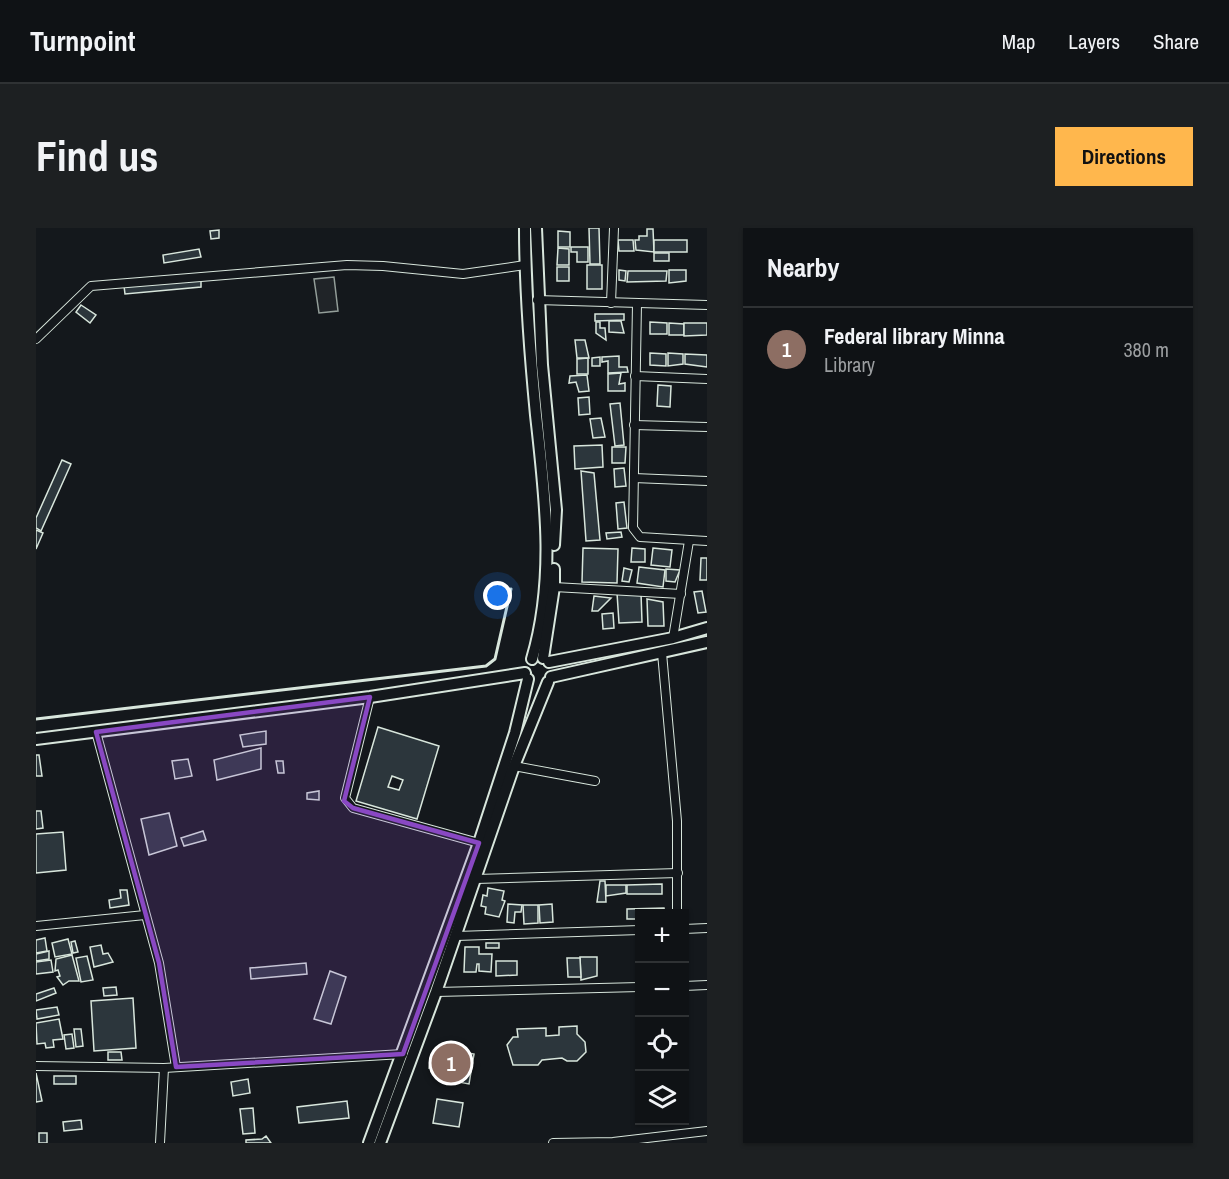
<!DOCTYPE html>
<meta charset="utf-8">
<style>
:root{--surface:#0f1215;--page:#1d2022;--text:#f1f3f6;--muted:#9b9ea0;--line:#2f3234;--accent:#ffb74d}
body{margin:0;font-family:"Archivo Narrow",sans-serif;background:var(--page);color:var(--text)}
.controls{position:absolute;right:18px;bottom:18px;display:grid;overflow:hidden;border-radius:0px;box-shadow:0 2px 4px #0004}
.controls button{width:54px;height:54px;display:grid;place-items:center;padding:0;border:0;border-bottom:2px solid var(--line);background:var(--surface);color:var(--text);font:30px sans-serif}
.you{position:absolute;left:462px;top:368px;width:21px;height:21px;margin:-15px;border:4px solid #fff;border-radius:50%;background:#1a73e8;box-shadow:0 0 0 9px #1a73e833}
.badge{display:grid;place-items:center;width:39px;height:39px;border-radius:50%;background:var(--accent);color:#fff;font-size:20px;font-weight:700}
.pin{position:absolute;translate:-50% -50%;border:3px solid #fff;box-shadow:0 2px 6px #0006}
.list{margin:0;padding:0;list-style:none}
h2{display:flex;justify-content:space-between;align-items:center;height:78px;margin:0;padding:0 24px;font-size:26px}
h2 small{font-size:20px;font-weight:400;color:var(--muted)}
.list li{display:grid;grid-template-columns:39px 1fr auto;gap:18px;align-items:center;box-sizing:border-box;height:84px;padding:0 24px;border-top:2px solid var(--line)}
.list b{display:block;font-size:22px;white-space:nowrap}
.list p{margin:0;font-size:20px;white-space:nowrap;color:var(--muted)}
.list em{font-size:20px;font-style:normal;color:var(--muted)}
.icon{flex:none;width:33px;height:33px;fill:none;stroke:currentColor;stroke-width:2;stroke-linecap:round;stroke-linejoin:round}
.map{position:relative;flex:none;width:671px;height:915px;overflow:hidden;border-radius:0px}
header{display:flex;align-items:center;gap:36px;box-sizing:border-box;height:84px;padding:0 30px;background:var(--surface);border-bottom:2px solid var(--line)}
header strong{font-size:28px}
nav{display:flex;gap:33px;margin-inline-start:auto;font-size:21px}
.intro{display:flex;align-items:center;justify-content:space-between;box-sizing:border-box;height:144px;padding:0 36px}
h1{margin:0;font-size:42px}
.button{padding:15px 27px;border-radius:0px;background:var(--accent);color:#111;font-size:21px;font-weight:700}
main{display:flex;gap:36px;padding:0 36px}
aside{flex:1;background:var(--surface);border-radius:0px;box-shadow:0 2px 4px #0004}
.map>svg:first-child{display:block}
</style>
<header>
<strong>Turnpoint</strong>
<nav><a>Map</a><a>Layers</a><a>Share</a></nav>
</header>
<div class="intro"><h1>Find us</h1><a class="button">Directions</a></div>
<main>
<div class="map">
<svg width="671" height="915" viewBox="0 0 671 915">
<rect width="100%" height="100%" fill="#14181c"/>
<path fill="#202428" stroke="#939e99" stroke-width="1.5" d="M298 49 302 83 283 85 278 51Z"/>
<g fill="#2c363c" stroke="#d8e6dc" stroke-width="1.5" fill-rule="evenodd">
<path d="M553 0H563L564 36H554Z"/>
<path d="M611 1H617L618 24 600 22 599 12H603V8H611Z"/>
<path d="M183 2V10L175 11 174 3Z"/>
<path d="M522 3 534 4V19H522Z"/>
<path d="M582 12H597L598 23H583Z"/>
<rect x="618" y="12" width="33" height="12"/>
<path d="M535 19H552V34H541V24H535Z"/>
<path d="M522 20 533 21V37H521Z"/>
<path d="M163 21 165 29 128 35 127 27Z"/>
<rect x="618" y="25" width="15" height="8"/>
<rect x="551" y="37" width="15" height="24"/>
<rect x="521" y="39" width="12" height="14"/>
<path d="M583 42 590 43 589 53 583 52Z"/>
<path d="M633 42H650V53L633 55Z"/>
<path d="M592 43H631L630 53 591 54Z"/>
<path d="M165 52V59L89 66 88 58Z"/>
<path d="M45 77 60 87 54 95 40 84Z"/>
<path d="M559 86H588V92L559 93Z"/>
<path d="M573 93H585L588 105 573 104Z"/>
<path d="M560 94H564V100H569L570 112 560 105Z"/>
<path d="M614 94 631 95V106H614Z"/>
<path d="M633 95 648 96V107H633Z"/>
<path d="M648 95H671V107L648 108Z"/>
<path d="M539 112H549L553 130H541Z"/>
<path d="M614 125 630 126V138L614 137Z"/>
<path d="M632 125 647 126V136L632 138Z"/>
<path d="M649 126 671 127V139L649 136Z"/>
<path d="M583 128V139H591L592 144 572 145V133L566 134V129Z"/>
<path d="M564 129V138H556V130Z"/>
<path d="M552 130V146H541V131Z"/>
<path d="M585 145 583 156 589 155V163H572V146Z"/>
<path d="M551 147 553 163 543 164 540 154 533 155 534 148Z"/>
<path d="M622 157 635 158 634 179 621 178Z"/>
<path d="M553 169 554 186 543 187 542 170Z"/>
<path d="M584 175 588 217 579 218 574 176Z"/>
<path d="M565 190 569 209 557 210 554 191Z"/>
<path d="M566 217 567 239 539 241 538 218Z"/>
<path d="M576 219H590L589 235H576Z"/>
<path d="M26 232 35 236 5 303 0 300V290Z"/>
<path d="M588 240 590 258 579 259 578 241Z"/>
<path d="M545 243 558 245 564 312 550 313Z"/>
<path d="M588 274 591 300 582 301 580 275Z"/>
<path d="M0 302 7 305 0 321Z"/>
<path d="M585 304 586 309 571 311 570 305Z"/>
<path d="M547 320 582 321 581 355 546 354Z"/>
<path d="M596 320 609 321V334H595Z"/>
<path d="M617 320 636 322 634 339 615 337Z"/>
<path d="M665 330H671V352H664Z"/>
<path d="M603 339 629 342 627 359 601 355Z"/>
<path d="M588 340 596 342 593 354 586 353Z"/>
<path d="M630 341 644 342 639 354 630 353Z"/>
<path d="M666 363 670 384 662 385 658 364Z"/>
<path d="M581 365H605L606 394 583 395Z"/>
<path d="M558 368 575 370 562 383H556Z"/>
<path d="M611 371 627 374 628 398H612Z"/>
<path d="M577 385 578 400 567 401 566 386Z"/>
<path d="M342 499 403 518 381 591 320 573ZM356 548 367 552 363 562 352 559Z"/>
<path d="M230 503V516L207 519 204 507Z"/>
<path d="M225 520V541L181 552 178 532Z"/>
<path d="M0 527H3L6 548H0Z"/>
<path d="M152 531 156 548 139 551 136 533Z"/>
<path d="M240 533H247L248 545H242Z"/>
<path d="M283 563V572L271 571V565Z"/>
<path d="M0 583H5L7 600 0 601Z"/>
<path d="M133 585 141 618 113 627 105 591Z"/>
<path d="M167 603 170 612 148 618 145 610Z"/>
<path d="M27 604 30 642 0 645V606Z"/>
<path d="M564 653H569L570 674H561Z"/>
<path d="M626 656V666H591V657Z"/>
<path d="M570 657H590V665L570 668Z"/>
<path d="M452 660 468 663 466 672 469 673 463 689 449 686 450 679 445 678 447 667 451 668Z"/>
<path d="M84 662H91L93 677 74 680 73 672 85 670Z"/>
<path d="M472 676 486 677 485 684H479L478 695 471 694Z"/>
<path d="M516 676 517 694 504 695 503 677Z"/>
<path d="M487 677H502V695L488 696Z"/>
<path d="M628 680 629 686H604V691H591V681Z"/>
<path d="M9 710 11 723 0 725V712Z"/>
<path d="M32 711 36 726 19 729 16 715Z"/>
<path d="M39 713 42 724 37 725 35 714Z"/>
<rect x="450" y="715" width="13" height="5"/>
<path d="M65 717 67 726 72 725 77 734 58 739 54 719Z"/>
<path d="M429 719H443V726H456L455 744 443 743V736H441L440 744H428Z"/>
<path d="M13 723V731L0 733V726Z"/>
<path d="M36 727 43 753H33L27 757 21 749 24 748 22 742 19 743 20 731Z"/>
<path d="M51 728 57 752 45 754 40 730Z"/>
<path d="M544 729H561V748L545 752Z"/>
<path d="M531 730H544L545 749H532Z"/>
<path d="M15 732 17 744 0 746V734Z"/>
<path d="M460 733H481V747L460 748Z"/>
<path d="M270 735 271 746 215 751 214 740Z"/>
<path d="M294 743 310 749 295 796 278 791Z"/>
<path d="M80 759 81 767 68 768 67 760Z"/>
<path d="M18 760 20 765 0 773V766Z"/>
<path d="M97 770 100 820 58 823 55 773Z"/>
<path d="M21 779 23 787 1 791 0 782Z"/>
<path d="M23 791 27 811 17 812 18 819 10 820 9 815 1 816 0 795Z"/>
<path d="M541 798V806L549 814 550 824 541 833H531L526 830 506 832 502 837H477L471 817 477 809H482L481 801 510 800V808L523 807V799Z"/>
<path d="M38 801H45L47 818 40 819Z"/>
<path d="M36 806 38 820 30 821 28 807Z"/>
<path d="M407 820 438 826 433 856 400 850 402 841 393 840 395 828 405 830Z"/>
<path d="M72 824H85L86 832H72Z"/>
<path d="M0 845 6 873 0 874Z"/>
<rect x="18" y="848" width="22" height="8"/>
<path d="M212 851 214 865 197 868 195 854Z"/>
<path d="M401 871 427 875 423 899 397 895Z"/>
<path d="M311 873 313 890 263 895 261 879Z"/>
<path d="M217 880 219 905 207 906 204 881Z"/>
<path d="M45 892 46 901 28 903 27 894Z"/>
<rect x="3" y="905" width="8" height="10"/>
<path d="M230 908 235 915H210V912L226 911Z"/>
</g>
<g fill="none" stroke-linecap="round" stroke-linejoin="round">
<g stroke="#d8e6dc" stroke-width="10">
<g id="street">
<path d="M501 72 671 77"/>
<path d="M575 75 578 0"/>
<path d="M601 76 597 300 604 309 671 313"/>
<path d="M0 111 55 58 311 37 347 38 427 46 489 37"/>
<path d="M599 148 671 151"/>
<path d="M598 197 671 199"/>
<path d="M598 250 671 253"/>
<path d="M518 359 645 366"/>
<path d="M637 410 653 313"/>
<path d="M626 425 641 593V686"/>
<path d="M334 469 309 570 317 580 443 615"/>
<path d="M60 504 123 735 140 839"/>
<path d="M478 538 559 553"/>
<path d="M440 651 642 645"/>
<path d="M0 698 109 687"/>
<path d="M648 701 671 700"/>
<path d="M420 708 604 702"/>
<path d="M648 758 671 757"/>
<path d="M400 764 604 759"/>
<path d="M0 838 128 840 367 826"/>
<path d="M124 915 128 840"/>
<path d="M517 915 577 914 671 903"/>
</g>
</g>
<g stroke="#d8e6dc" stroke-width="14">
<g id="secondary">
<path d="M489 0C489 63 494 125 500 187 509 269 520 350 496 431"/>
<path d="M500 0 506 137 520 282 518 317"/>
<path d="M507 430 518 359V341"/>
<path d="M513 434 637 410 671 400"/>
<path d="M515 449 671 414"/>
<path d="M0 511 334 469 489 445"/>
<path d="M333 915 443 615 479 505 492 451"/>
<path d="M344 915 400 764 478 538 512 454"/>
</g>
</g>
<use href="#street" stroke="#14181c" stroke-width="8"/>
<use href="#secondary" stroke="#14181c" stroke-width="10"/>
<path stroke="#d8e6dc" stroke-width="3" d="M0 491 450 438 459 431 475 361"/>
</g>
<path fill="#8948c3" fill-opacity="0.2" stroke="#8948c3" stroke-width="4.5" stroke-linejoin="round" d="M334 469 308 573 317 580 443 615 367 826 140 839 123 735 60 504Z"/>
</svg>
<div class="controls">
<button>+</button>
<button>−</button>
<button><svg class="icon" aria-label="locate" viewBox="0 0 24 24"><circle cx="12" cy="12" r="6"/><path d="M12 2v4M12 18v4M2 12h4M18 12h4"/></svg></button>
<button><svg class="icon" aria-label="layers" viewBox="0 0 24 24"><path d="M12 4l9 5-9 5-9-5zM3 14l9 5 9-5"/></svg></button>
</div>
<div class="you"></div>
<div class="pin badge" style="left:415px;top:835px;background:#8d6e63">1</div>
</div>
<aside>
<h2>Nearby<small></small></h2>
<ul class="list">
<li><span class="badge" style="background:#8d6e63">1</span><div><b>Federal library Minna</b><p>Library</p></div><em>380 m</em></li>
</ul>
</aside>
</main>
